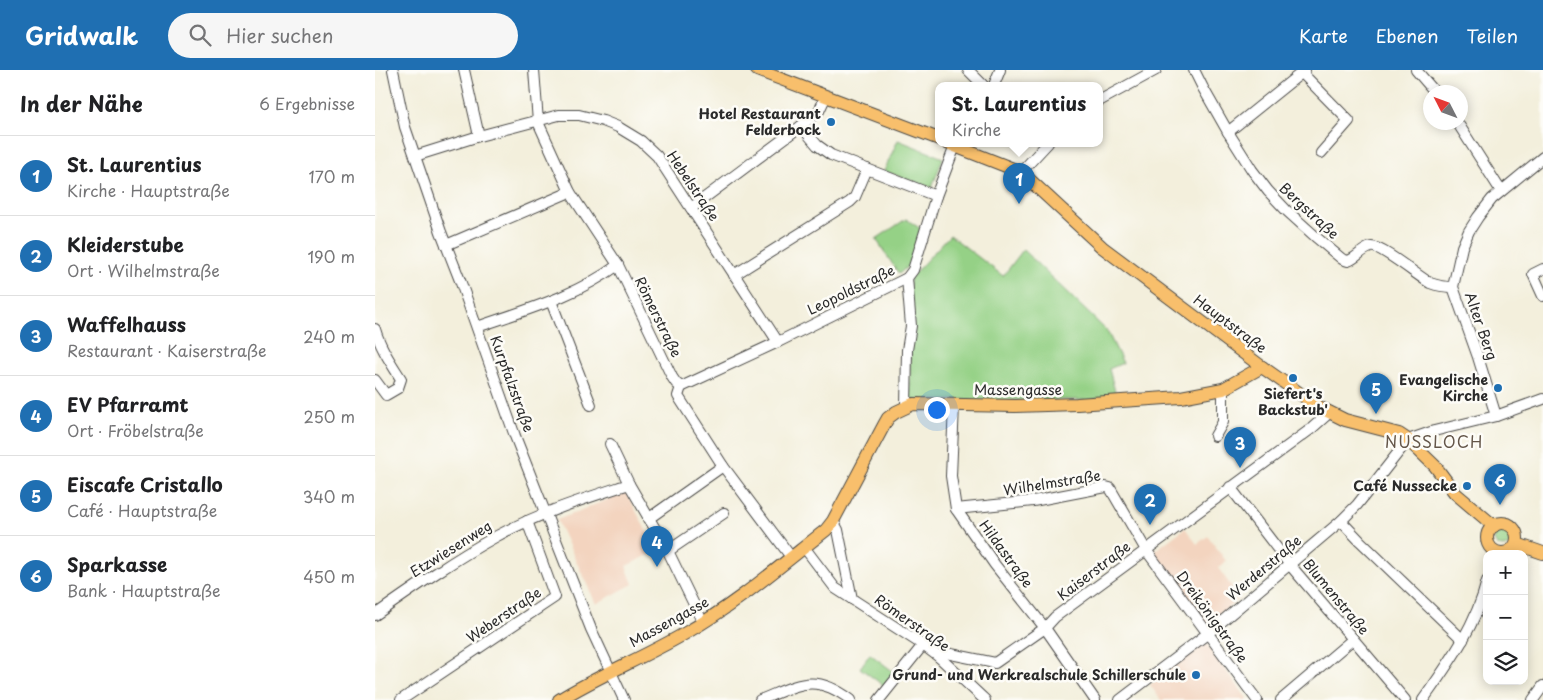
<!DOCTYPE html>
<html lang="de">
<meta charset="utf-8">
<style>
:root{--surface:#fff;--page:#f6f6f6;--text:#202124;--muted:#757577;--line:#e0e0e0;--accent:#1f6fb2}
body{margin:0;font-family:"Playpen Sans",sans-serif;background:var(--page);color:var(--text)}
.controls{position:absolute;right:15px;bottom:15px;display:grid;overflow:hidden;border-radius:10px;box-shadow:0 2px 12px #0003}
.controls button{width:45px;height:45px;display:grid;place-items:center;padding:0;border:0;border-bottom:1px solid var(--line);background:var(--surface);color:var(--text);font:25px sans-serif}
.compass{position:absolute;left:1048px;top:15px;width:45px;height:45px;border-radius:50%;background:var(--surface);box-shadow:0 2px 12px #0003;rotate:312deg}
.you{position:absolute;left:561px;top:339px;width:18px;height:18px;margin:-12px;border:4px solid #fff;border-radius:50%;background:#1a73e8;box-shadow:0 0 0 8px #1a73e833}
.badge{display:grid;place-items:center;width:32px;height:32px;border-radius:50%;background:var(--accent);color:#fff;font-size:16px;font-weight:700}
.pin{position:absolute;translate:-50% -41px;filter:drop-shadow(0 1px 2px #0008)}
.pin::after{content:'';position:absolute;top:26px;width:18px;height:15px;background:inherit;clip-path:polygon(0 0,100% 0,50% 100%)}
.popup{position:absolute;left:560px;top:12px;width:168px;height:65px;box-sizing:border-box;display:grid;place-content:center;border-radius:10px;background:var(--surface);filter:drop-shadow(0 1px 4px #0005);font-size:16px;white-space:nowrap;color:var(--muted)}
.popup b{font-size:19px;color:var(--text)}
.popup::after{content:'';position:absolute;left:50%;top:100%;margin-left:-10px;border:10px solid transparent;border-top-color:var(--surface)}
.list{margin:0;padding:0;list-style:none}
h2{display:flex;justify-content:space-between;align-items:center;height:65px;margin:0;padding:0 20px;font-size:21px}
h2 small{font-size:16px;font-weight:400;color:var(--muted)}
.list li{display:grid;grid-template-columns:32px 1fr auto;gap:15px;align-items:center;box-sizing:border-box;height:80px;padding:0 20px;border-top:1px solid var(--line)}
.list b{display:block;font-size:19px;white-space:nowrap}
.list p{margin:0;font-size:16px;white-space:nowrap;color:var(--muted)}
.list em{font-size:16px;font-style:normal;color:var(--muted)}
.icon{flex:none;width:28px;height:28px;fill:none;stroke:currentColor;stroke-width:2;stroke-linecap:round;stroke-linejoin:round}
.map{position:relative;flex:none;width:1168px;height:630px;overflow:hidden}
header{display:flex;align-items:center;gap:30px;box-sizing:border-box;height:70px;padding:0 25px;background:var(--accent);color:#fff}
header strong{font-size:24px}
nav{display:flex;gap:28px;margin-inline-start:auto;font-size:18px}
.search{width:350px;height:45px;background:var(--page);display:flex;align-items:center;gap:12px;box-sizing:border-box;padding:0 18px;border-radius:28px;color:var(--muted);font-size:19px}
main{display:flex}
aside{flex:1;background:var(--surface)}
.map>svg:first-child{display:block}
</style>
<header>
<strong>Gridwalk</strong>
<div class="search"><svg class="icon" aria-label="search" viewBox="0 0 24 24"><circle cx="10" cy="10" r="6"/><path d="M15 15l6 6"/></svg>Hier suchen</div>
<nav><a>Karte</a><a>Ebenen</a><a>Teilen</a></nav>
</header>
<main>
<aside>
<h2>In der Nähe<small>6 Ergebnisse</small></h2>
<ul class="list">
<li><span class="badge">1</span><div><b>St. Laurentius</b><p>Kirche · Hauptstraße</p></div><em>170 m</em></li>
<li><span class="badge">2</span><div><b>Kleiderstube</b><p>Ort · Wilhelmstraße</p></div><em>190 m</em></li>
<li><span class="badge">3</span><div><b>Waffelhauss</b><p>Restaurant · Kaiserstraße</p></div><em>240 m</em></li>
<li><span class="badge">4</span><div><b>EV Pfarramt</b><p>Ort · Fröbelstraße</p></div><em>250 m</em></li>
<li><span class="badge">5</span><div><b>Eiscafe Cristallo</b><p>Café · Hauptstraße</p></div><em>340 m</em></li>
<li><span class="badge">6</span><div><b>Sparkasse</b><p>Bank · Hauptstraße</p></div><em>450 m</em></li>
</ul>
</aside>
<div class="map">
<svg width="1168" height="630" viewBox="0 0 1168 630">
<rect width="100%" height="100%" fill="#fdfcf7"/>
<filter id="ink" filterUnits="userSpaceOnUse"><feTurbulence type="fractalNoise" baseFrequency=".02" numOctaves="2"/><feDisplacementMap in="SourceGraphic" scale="10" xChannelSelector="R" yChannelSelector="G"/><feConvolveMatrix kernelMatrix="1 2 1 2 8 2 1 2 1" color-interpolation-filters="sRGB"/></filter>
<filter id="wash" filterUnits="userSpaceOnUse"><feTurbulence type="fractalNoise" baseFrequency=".0096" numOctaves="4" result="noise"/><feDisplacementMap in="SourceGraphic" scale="20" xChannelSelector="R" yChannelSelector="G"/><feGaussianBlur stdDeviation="1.12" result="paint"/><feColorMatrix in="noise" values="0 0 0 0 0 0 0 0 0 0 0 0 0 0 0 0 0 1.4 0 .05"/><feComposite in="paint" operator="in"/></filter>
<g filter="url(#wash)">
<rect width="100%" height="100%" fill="#f3efdc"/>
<g fill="#f3d4bf">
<path d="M251 422 282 481 251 496 258 514 221 534 182 450Z"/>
<path d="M810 458 822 474 833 466 851 491 843 498 865 528 833 554 778 482Z"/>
<path d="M830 572 873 630H786L775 615Z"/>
</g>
<g fill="#95d186" stroke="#607e58">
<path d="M523 70 568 88 557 118 509 101Z"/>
<path d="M531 149 546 159 533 196 524 204 501 169Z"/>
<path d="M575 165 628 206 648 180 732 261 748 293 734 299 741 325 714 330H535V208Z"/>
<circle cx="1128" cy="468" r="9"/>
<path d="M495 584 519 602 509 616 485 598Z"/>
</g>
</g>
<g filter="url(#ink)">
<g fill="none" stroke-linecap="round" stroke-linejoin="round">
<g stroke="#494846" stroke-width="12">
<g id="minor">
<path d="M18 0 30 57 66 162 86 213 140 366 216 559 249 630"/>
<path d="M89 0 104 66"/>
<path d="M159 0 163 52 195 122 243 195 297 307 301 313 306 317"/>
<path d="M593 0 608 15"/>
<path d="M819 0 828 18 853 62 877 100 893 121 911 140 942 168 967 189 973 191C982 188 987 179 996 177 1005 175 1043 206 1055 213 1063 216 1070 217 1078 217"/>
<path d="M1041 0 1060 22"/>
<path d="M927 3 974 51 946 83"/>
<path d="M619 15 625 0"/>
<path d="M724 31 781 0"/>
<path d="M1082 52 1126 121"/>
<path d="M426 56 442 75 456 85 561 126"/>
<path d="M853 62 930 0"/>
<path d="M40 86 104 66 184 45H204L228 51 243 57 266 71 282 86 403 272"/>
<path d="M646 102 673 73"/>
<path d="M316 138 426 56 444 41 451 26"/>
<path d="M71 175 195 122"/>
<path d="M1168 199 1158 204 1168 226"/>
<path d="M359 205 475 132 480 127 492 99"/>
<path d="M176 231 216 335"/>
<path d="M102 257C151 240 201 226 243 195"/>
<path d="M0 259C5 277 16 293 26 309L23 318 11 325 0 310"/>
<path d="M306 317 403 272 532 208 538 200 561 126 580 76"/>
<path d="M306 317 303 326 348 396 416 487"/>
<path d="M579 335 576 406 581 439 620 495 670 558 720 630"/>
<path d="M531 337 532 280 536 256 532 208"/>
<path d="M1121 346 1103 287 1078 217 1087 177 1094 161 1103 147 1117 129 1168 87"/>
<path d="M840 366 848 352V319"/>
<path d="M235 374 254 414"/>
<path d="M855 417 915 495 1030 630"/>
<path d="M581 439 658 431 731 417 735 418 771 480 882 630"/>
<path d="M273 449 348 396"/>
<path d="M458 451 463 460 477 529"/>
<path d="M966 451 985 471 1088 570"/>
<path d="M429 477 460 518 548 575 564 587 610 630"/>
<path d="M293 481 349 443"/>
<path d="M1119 484 1120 481"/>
<path d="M0 545C40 517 80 489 122 466 164 443 209 429 254 414L293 481 328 553"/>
<path d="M564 587 571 583 620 593 670 558 680 547 936 359 954 343"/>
<path d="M26 630 180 527 152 451"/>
<path d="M385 630C423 615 439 602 476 630"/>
<path d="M504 630 548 575"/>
<path d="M745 630 832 564 966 451 982 435 1033 370 1059 361 1121 346 1168 329"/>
<path d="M906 630 978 569"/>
<path d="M1048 630C1074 593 1101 556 1112 511"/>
<path d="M1158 630 1168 616"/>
</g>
</g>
<g stroke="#494846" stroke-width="14">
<g id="major">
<path d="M382 0 564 69"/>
<path d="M572 73 646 102 727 177 887 297 944 337 970 350 1024 364 1033 370 1060 396 1080 423 1119 456"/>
<circle cx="1127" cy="468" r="15"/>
<path d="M1142 474 1168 483"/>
<path d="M184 630C224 605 268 588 309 564 360 535 405 496 451 460L458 451 509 355 513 348 521 342 538 334 640 336 702 334 806 327 848 319 887 297"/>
</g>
</g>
<use href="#minor" stroke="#fff" stroke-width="10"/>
<use href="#major" stroke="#f8bf6c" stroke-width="12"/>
</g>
</g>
<g fill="#1f6fb2" stroke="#fdfcf7" stroke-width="2">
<circle cx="456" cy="52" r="5"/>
<circle cx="918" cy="308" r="5"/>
<circle cx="1123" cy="318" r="5"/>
<circle cx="1092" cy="416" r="5"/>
<circle cx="821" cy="605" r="5"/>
</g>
<g text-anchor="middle" stroke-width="5" stroke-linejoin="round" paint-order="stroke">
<g font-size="14" font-weight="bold" fill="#2b2b2b" stroke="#fdfcf7" text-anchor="end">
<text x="446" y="49">Hotel Restaurant<tspan x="446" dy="16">Felderbock</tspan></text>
<text x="1113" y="315">Evangelische<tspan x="1113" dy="16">Kirche</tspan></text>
<text x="918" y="329" text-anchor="middle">Siefert's<tspan x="918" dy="16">Backstub'</tspan></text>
<text x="1082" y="421">Café Nussecke</text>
<text x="811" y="610">Grund- und Werkrealschule Schillerschule</text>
</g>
<g font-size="14" fill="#2b2b2b" stroke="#fdfcf7">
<text transform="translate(318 116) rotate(56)" y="5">Hebelstraße</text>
<text transform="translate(934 141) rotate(43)" y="5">Bergstraße</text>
<text transform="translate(476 220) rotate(-26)" y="5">Leopoldstraße</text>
<text transform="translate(283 247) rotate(64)" y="5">Römerstraße</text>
<text transform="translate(855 254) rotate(37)" y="5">Hauptstraße</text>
<text transform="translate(1106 256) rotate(71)" y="5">Alter Berg</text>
<text transform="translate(137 314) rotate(70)" y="5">Kurpfalzstraße</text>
<text x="643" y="325">Massengasse</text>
<text transform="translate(677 413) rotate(-9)" y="5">Wilhelmstraße</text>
<text transform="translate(76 479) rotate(-32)" y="5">Etzwiesenweg</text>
<text transform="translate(631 484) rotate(54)" y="5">Hildastraße</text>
<text transform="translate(889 498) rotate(-40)" y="5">Werderstraße</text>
<text transform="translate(719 501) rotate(-37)" y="5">Kaiserstraße</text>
<text transform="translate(961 527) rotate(50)" y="5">Blumenstraße</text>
<text transform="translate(129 545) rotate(-34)" y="5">Weberstraße</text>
<text transform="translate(837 547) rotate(54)" y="5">Dreikönigstraße</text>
<text transform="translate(294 552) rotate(-29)" y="5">Massengasse</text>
<text transform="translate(537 553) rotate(35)" y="5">Römerstraße</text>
</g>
<g font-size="16" letter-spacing="1" fill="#645649" stroke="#fdfcf7">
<text x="1059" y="378">NUSSLOCH</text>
</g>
</g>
</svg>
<div class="controls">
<button>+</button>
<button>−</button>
<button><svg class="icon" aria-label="layers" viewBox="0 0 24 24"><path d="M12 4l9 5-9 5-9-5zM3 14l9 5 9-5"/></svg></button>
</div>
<svg class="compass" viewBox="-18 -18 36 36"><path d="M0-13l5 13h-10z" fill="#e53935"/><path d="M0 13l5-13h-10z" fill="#757577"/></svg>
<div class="you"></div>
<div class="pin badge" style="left:644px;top:134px">1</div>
<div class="popup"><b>St. Laurentius</b>Kirche</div>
<div class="pin badge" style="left:775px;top:455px">2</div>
<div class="pin badge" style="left:865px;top:398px">3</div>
<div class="pin badge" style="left:282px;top:497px">4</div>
<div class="pin badge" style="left:1001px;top:344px">5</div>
<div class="pin badge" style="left:1125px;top:435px">6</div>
</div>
</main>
